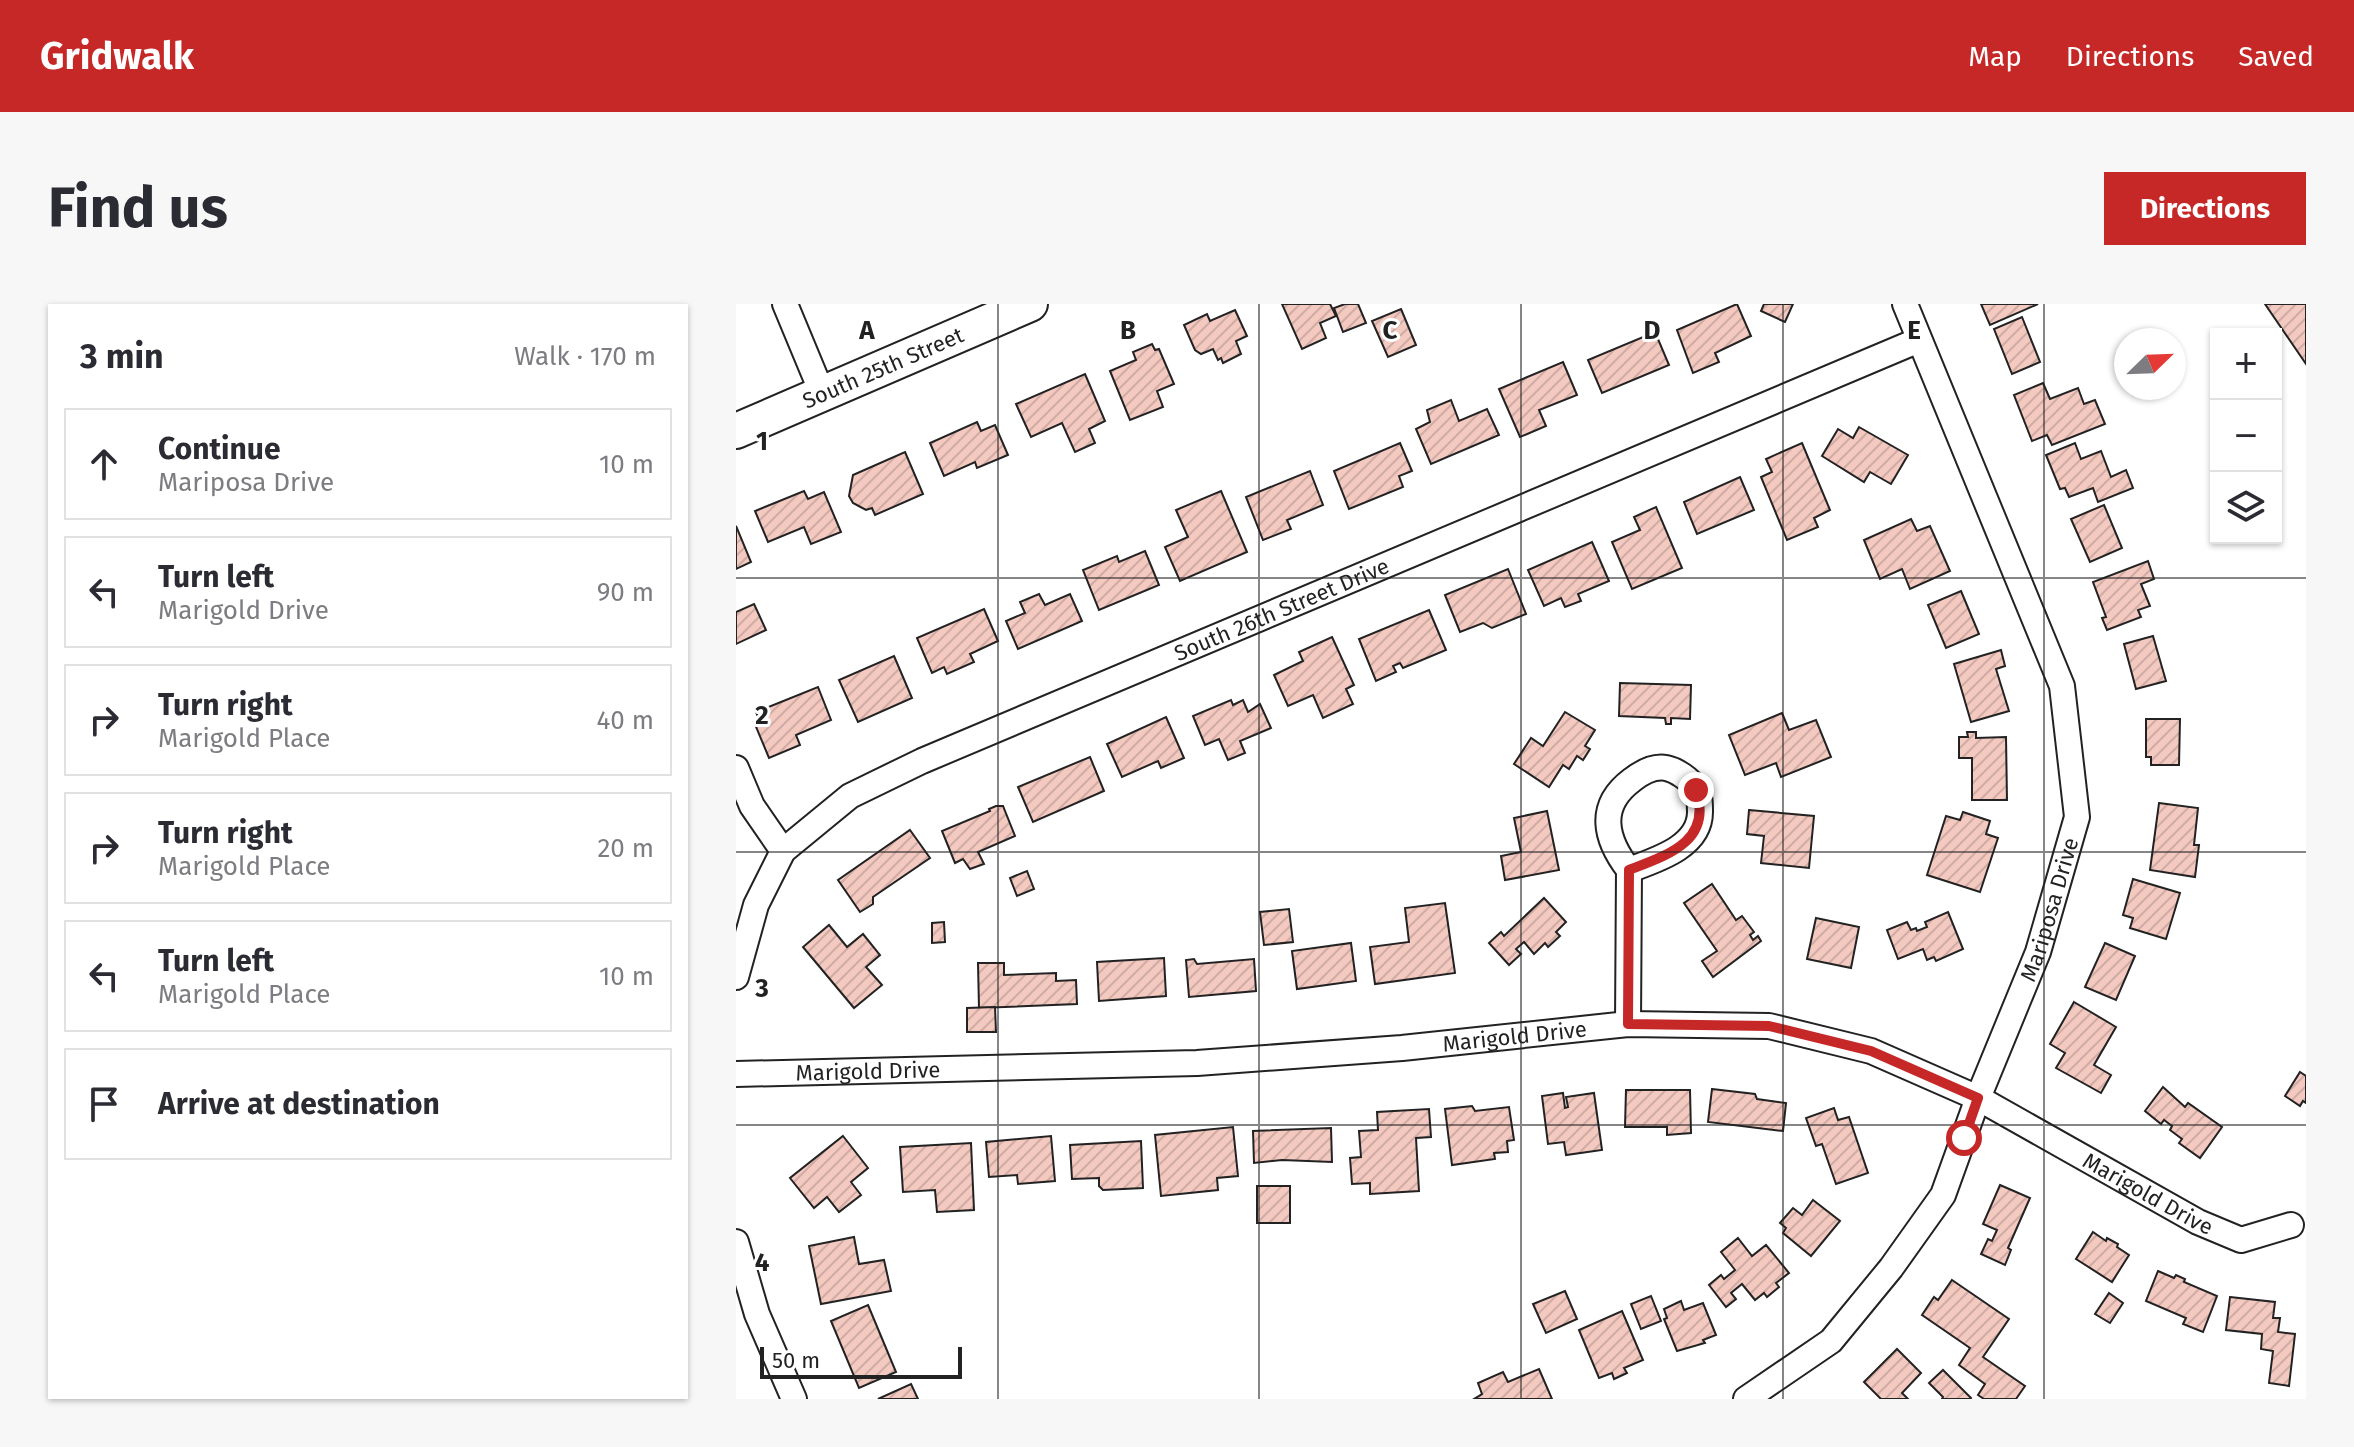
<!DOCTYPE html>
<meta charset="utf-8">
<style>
:root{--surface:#fff;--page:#f7f7f7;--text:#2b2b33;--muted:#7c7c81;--line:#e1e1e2;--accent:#c62828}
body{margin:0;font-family:"Fira Sans",sans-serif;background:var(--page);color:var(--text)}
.controls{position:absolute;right:24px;top:24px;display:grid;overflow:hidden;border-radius:0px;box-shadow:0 2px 6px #0004}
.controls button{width:72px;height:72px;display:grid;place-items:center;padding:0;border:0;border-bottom:2px solid var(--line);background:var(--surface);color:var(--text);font:40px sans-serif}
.compass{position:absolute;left:1378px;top:24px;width:72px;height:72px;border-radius:50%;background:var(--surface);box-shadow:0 2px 6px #0004;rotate:67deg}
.scale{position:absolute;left:24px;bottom:20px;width:202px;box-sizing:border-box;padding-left:8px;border:4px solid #222;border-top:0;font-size:22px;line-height:28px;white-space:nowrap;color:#222;-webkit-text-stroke:6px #fff;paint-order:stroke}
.stop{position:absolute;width:24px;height:24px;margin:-18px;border:6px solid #c62828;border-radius:50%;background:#fff}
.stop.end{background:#c62828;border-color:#fff;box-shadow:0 2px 8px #0008}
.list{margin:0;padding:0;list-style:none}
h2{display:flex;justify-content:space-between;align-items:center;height:104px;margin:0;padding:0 32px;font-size:34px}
h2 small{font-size:26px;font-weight:400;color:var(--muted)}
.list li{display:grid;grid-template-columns:52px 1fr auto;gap:24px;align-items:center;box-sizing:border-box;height:112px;margin:0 16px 16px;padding:0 16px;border:2px solid var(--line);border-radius:0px}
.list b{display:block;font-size:30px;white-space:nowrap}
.list p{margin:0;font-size:26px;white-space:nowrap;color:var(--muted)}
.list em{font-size:26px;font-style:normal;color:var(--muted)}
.icon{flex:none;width:44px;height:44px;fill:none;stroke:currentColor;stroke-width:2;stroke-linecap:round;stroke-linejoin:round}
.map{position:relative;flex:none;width:1570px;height:1095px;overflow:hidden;border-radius:0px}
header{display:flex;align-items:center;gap:48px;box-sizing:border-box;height:112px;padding:0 40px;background:var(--accent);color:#fff}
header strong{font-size:38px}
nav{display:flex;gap:44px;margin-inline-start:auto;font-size:28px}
.intro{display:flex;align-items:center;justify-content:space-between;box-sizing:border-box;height:192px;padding:0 48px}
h1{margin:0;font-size:56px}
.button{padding:20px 36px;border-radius:0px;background:var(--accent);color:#fff;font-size:28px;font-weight:700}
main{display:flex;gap:48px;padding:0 48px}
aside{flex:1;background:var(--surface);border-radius:0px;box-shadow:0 2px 6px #0004}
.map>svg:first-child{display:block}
</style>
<header>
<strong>Gridwalk</strong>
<nav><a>Map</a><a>Directions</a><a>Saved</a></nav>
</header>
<div class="intro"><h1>Find us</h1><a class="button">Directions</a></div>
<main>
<aside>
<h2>3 min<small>Walk · 170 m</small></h2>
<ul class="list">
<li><svg class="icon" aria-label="ahead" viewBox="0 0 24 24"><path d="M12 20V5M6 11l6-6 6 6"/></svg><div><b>Continue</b><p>Mariposa Drive</p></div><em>10 m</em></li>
<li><svg class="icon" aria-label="left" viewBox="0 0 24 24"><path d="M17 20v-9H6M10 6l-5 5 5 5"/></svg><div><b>Turn left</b><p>Marigold Drive</p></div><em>90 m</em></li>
<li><svg class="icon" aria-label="right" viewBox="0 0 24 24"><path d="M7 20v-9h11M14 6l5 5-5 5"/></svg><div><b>Turn right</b><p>Marigold Place</p></div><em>40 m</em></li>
<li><svg class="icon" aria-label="right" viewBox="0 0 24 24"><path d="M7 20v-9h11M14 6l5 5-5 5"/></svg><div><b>Turn right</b><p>Marigold Place</p></div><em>20 m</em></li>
<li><svg class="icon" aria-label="left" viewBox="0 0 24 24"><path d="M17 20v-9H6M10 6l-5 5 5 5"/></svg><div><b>Turn left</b><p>Marigold Place</p></div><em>10 m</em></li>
<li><svg class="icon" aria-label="arrive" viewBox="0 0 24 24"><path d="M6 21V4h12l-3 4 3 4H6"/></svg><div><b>Arrive at destination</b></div></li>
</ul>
</aside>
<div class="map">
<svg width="1570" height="1095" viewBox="0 0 1570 1095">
<defs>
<pattern id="building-hatch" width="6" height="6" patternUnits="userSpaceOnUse" patternTransform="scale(2)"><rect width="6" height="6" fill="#f3c9c0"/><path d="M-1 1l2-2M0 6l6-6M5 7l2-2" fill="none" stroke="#d0aca5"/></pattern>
</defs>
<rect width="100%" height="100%" fill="#fff"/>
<g fill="url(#building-hatch)" stroke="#222" stroke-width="2">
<path d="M546 0H594L600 12 584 19 590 34 566 45Z"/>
<path d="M609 0H622L630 19 607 28 598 4Z"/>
<path d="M1001 0 1015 32 979 49 983 58 957 69 941 26Z"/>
<path d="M1028 0H1057L1049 18 1025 7Z"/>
<path d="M1245 0H1302L1254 21Z"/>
<path d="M1529 0H1570V60Z"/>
<path d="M665 5 680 41 652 53 636 17Z"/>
<path d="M499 6 511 32 500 37 505 50 487 59 485 54 482 56 477 45 465 50 459 46 448 21 471 10 474 17Z"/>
<path d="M1286 13 1304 58 1276 70 1258 25Z"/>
<path d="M919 28 933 61 866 89 852 56Z"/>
<path d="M416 40 419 46 423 45 438 80 421 87 427 103 394 116 374 67 400 56 397 48Z"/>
<path d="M827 58 841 91 803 106 810 122 784 133 763 85Z"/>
<path d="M349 70 369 117 353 125 359 139 339 148 326 119 295 133 280 100Z"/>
<path d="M1307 79 1314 95 1342 84 1348 100 1359 96 1369 120 1316 141 1311 131 1296 137 1278 91Z"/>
<path d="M715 96 723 117 751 105 763 131 695 160 680 125 694 118 691 106Z"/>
<path d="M241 118 245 127 259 121 272 151 241 164 239 158 208 172 194 139Z"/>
<path d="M1123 123 1172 151 1155 180 1134 168 1128 178 1086 152 1102 125 1117 134Z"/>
<path d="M664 139 676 167 663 172 667 183 613 205 598 167Z"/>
<path d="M1066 139 1094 206 1078 214 1082 223 1051 236 1025 173 1036 168 1030 155Z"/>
<path d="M1339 139 1345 155 1365 147 1375 173 1390 166 1397 184 1362 198 1357 184 1333 193 1329 184 1324 185 1310 151Z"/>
<path d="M169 148 187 190 139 211 136 204 130 206 117 199 113 192 117 171Z"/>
<path d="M574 167 587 201 551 216 555 225 527 236 510 193Z"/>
<path d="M1004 173 1018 206 961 230 948 198Z"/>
<path d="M68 187 72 195 88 188 105 228 75 240 68 223 32 238 19 207Z"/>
<path d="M485 187 511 248 444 277 429 243 452 233 440 206Z"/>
<path d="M1368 201 1386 244 1354 258 1335 215Z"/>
<path d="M920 203 946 264 896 285 876 238 904 226 898 213Z"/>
<path d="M1175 215 1181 227 1194 222 1214 267 1174 285 1166 265 1144 275 1128 236Z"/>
<path d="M0 222 15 258 0 265Z"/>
<path d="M856 238 873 277 842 290 845 297 829 303 825 294 808 302 792 266Z"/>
<path d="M409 247 423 281 363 306 347 266 381 252 383 258Z"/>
<path d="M1412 257 1418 275 1405 280 1414 302 1402 306 1405 313 1371 326 1366 314 1370 313 1357 278Z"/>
<path d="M772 265 790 310 756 324 747 319 724 328 709 291Z"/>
<path d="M1225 287 1243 330 1210 344 1192 301Z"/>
<path d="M303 290 309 301 334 290 346 317 282 345 270 317 289 309 284 298Z"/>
<path d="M18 300 30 326 0 340V308Z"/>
<path d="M248 305 262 337 234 350 238 358 211 370 208 363 196 369 181 334Z"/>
<path d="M693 306 710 346 667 364 664 359 657 362 660 368 640 377 623 335Z"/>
<path d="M1417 332 1430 377 1400 385 1388 340Z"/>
<path d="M596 333 618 381 610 385 617 400 587 414 577 391 552 402 538 371 567 357 563 348Z"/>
<path d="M1265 346 1269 362 1260 365 1273 407 1235 418 1218 360Z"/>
<path d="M158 352 176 394 122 418 103 376Z"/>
<path d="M884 379 955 381 954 415 935 414V420H930L929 414 883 412Z"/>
<path d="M82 383 95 416 60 431 64 441 33 454 18 418 23 415 20 408Z"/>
<path d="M495 396 497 401 507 396 512 408 524 400 535 424 504 437 509 449 492 456 483 435 469 441 457 412Z"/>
<path d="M829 408 859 426 849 442 854 445 847 456 841 452 833 465 827 461 813 483 778 460 795 434 807 442Z"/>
<path d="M1046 409 1053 426 1080 416 1095 453 1045 473 1040 459 1009 471 993 431Z"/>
<path d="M430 413 448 454 425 464 422 457 386 473 371 440Z"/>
<path d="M1410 415H1444L1443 461H1415V453H1410Z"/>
<path d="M1231 428H1240V434L1270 433 1271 496H1236V454H1223V433H1232Z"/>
<path d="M354 453 368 487 297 518 282 483Z"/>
<path d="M1423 499 1462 504 1458 541H1463L1459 573 1414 566Z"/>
<path d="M260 502H267L279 532 242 548 248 560 234 565 227 555 219 559 206 527 254 507 253 505Z"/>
<path d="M1013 506 1078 512 1073 564 1025 559 1028 532 1011 530Z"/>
<path d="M811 507 823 566 769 576 765 552 785 548 778 514Z"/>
<path d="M1227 508 1254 517 1250 530 1262 534 1244 588 1191 571 1210 512 1224 516Z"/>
<path d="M174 526 194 554 137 593V600L124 608 102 576Z"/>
<path d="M291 567 298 585 281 592 274 574Z"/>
<path d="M1397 575 1444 589 1430 635 1394 624 1397 614 1387 611Z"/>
<path d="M976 580 1000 616 1006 612 1018 628 1014 631 1017 636 1022 632 1025 637 977 673 966 657 981 647 948 599Z"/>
<path d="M808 594 830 618 820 628 824 632 812 643 809 639 798 650 788 638 780 645 785 650 773 661 753 639 765 628 768 632Z"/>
<path d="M709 599 719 669 639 680 634 643 673 638 669 604Z"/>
<path d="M553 605 557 638 528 641 524 608Z"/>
<path d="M1212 608 1227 645 1200 657 1198 653 1191 656 1187 645 1162 655 1151 626 1171 618 1175 626 1180 624 1181 627 1191 623 1189 618Z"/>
<path d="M1080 614 1123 623 1115 664 1071 655Z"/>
<path d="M208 618 209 638 196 639V619Z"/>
<path d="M93 621 111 643 127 630 144 651 130 663 146 681 118 704 67 643Z"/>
<path d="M615 639 620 677 561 685 556 647Z"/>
<path d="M1369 639 1399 652 1380 696 1349 683Z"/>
<path d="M428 654 430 692 363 697 361 658Z"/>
<path d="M458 655 461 660 518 655 520 687 453 693 450 656Z"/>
<path d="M242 659H268V671L320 669V677L340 676 341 700 243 704Z"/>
<path d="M1338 698 1380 723 1358 761 1375 771 1365 789 1320 764 1329 749 1314 740Z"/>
<path d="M259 703 260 728H231V704Z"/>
<path d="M1564 768 1570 772V799L1567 797 1564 802 1549 792Z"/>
<path d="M1427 783 1449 803 1452 799 1486 823 1464 854 1443 839 1446 835 1434 826 1436 822 1428 816 1425 820 1409 807Z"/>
<path d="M976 785 1019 790 1021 795 1050 799 1047 827 972 818Z"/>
<path d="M890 786H954L955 829 931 831V823H889Z"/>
<path d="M827 789 829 804 832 803 830 793 858 789 866 846 830 851 828 838 812 840 806 792Z"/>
<path d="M736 802 739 807 773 803 778 836 771 837 772 848 758 849 759 855 716 861 709 805Z"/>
<path d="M1098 804 1102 816 1113 813 1132 869 1100 880 1086 840 1080 842 1070 814Z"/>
<path d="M693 805 695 833 680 834 683 887 634 890V879L616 880 614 854 625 853 623 827 642 826 641 808Z"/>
<path d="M497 823 502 872 481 874 482 886 425 892 419 831Z"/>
<path d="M595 824 596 858 546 856 518 859 517 827Z"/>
<path d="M107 832 132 864 115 878 125 891 103 908 91 893 78 904 54 874Z"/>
<path d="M315 832 319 877 282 880 281 871 253 873 250 838Z"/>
<path d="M405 837 407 884 367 886 363 882V874L336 875 334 841Z"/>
<path d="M235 839 238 906 201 908 199 886 167 888 164 843Z"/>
<path d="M1264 881 1294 894 1272 944 1275 946 1269 961 1245 950 1252 935 1256 937 1261 926 1247 920Z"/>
<rect x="521" y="882" width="33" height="37"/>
<path d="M1077 896 1104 917 1075 952 1047 929 1050 924 1044 919 1057 904 1066 911Z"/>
<path d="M1357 928 1370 937 1371 934 1382 940 1381 943 1393 951 1376 978 1340 955Z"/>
<path d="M118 933 123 960 148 956 155 987 85 1000 73 942Z"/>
<path d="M1002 934 1016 952 1030 941 1053 969 1040 979 1043 983 1031 993 1028 989 1019 996 1006 980 995 989 1000 995 990 1003 973 981 985 971 988 975 999 966 985 948Z"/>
<path d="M1422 967 1438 974 1440 971 1449 975 1448 978 1481 992 1467 1028 1447 1020 1450 1014 1410 997Z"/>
<path d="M1216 976 1273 1015 1247 1053 1289 1082 1280 1095H1248L1242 1091 1249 1080 1223 1061 1234 1044 1186 1011 1198 993 1202 996Z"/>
<path d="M829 987 841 1015 810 1029 797 1000Z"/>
<path d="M1373 989 1387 999 1374 1019 1359 1010Z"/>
<path d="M915 992 925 1017 905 1025 895 1000Z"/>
<path d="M1494 993 1539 998 1537 1014H1544L1542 1028 1559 1030 1553 1082 1533 1079 1537 1047 1525 1045 1526 1030 1490 1026Z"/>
<path d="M945 997 948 1006 967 999 980 1031 967 1036 969 1039 941 1047 928 1015 931 1014 928 1005Z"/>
<path d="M132 1001 160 1068 123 1084 95 1017Z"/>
<path d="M886 1007 907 1056 888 1064 891 1069 878 1075 876 1069 863 1074 843 1026Z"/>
<path d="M1161 1045 1185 1069 1166 1089 1172 1095H1145L1128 1078Z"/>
<path d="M803 1065 816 1095H738L746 1090 742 1079 767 1068 772 1078Z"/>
<path d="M1207 1066 1235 1094 1234 1095H1206L1207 1093 1193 1079Z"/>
<path d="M175 1080 182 1095H142Z"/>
</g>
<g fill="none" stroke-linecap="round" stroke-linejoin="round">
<g stroke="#222" stroke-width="28">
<g id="minor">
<path d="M49 0 86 89"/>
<path d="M0 464 16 502 47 547"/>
<path id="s1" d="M0 673 20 601 47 547 114 492 186 457 1183 36"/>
<path d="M892 720 893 566C920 556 964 543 964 508 964 500 964 492 960 485 954 475 940 466 930 464 918 462 905 469 896 476 861 502 869 535 893 566"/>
<path id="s2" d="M0 770 461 759 666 744 892 720 1033 722 1135 747 1242 794 1462 918 1505 936 1555 921"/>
<path d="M0 938 21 1010 58 1095"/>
<path id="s3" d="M1010 1095 1095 1037 1155 964 1207 891 1242 794 1302 648 1341 513 1326 382 1169 0"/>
</g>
</g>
<g stroke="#222" stroke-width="38">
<g id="secondary">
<path id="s4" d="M0 127 294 0"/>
</g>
</g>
<use href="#minor" stroke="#fff" stroke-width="24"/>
<use href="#secondary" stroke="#fff" stroke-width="34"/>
</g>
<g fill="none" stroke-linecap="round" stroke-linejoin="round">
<path stroke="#c62828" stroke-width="10" d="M960 486C977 537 932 551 893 566L892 720 1033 722 1135 747 1242 794 1228 834"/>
</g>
<path fill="none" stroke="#222" stroke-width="2" stroke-opacity="0.55" d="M262 0V1095M523 0V1095M785 0V1095M1047 0V1095M1308 0V1095M0 274H1570M0 548H1570M0 821H1570"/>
<g text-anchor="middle" stroke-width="6" stroke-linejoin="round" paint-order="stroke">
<g font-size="22" fill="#222" stroke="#fff">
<text dy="8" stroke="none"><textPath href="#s4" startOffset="160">South 25th Street</textPath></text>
<text dy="8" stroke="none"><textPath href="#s1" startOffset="692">South 26th Street Drive</textPath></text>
<text dy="8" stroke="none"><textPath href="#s3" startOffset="592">Mariposa Drive</textPath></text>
<text dy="8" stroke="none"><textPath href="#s2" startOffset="780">Marigold Drive</textPath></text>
<text dy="8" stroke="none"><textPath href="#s2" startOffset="132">Marigold Drive</textPath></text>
<text dy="8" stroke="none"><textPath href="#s2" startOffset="1452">Marigold Drive</textPath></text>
</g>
</g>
<g font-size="26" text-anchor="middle" font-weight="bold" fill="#222" stroke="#fff" stroke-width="6" stroke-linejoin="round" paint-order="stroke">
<text x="131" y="35">A</text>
<text x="392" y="35">B</text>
<text x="654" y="35">C</text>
<text x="916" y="35">D</text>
<text x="1178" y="35">E</text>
<text x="26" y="146">1</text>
<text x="26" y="420">2</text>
<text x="26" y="693">3</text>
<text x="26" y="967">4</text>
</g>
</svg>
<div class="controls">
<button>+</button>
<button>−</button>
<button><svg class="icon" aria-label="layers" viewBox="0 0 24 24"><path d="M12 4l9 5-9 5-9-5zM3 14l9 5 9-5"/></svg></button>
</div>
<svg class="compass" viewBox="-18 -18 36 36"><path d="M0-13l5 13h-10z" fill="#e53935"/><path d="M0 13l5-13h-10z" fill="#7c7c81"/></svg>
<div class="scale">50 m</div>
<div class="stop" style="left:1228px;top:834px"></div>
<div class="stop end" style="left:960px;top:486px"></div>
</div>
</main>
